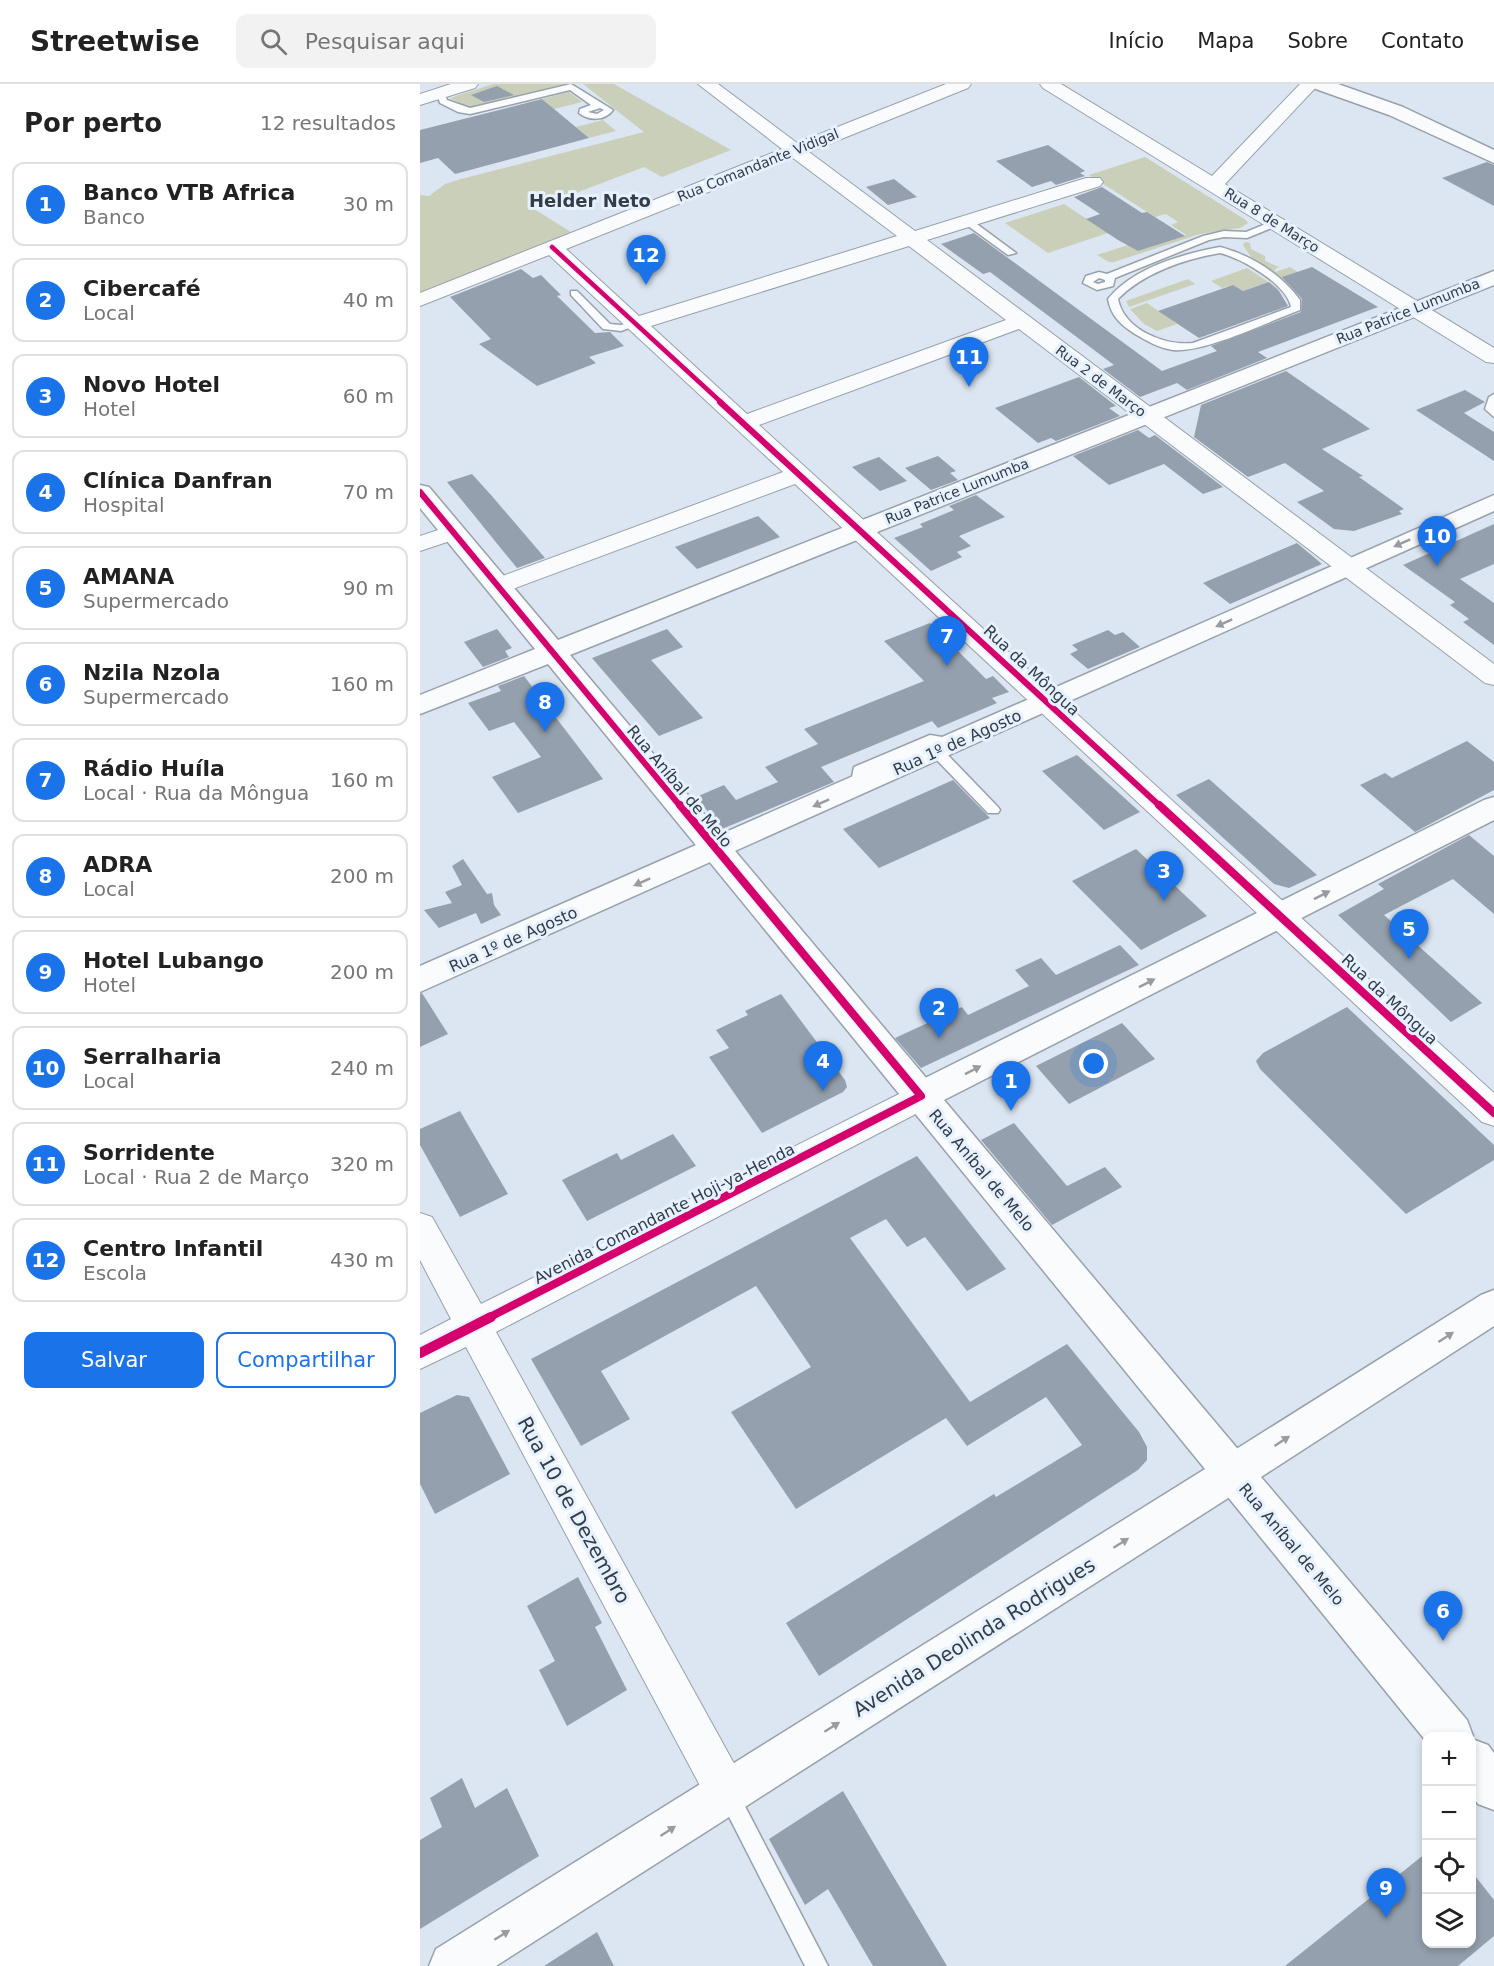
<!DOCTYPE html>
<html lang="pt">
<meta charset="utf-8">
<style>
:root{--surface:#fff;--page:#f2f2f2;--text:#222;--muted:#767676;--line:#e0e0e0;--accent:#1a73e8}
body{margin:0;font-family:"DejaVu Sans",sans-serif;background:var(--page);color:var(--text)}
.controls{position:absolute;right:18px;bottom:18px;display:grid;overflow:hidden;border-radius:12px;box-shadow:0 3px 9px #0003}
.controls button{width:54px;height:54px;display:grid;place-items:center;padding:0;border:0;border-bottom:2px solid var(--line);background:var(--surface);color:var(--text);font:30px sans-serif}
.you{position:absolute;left:674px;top:980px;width:21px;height:21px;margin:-15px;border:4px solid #fff;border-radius:50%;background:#1a73e8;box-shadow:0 0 0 9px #1a73e833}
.badge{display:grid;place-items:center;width:39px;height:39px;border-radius:50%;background:var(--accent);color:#fff;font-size:20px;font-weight:700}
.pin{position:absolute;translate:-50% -50px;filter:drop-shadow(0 2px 3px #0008)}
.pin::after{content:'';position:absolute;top:32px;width:21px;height:18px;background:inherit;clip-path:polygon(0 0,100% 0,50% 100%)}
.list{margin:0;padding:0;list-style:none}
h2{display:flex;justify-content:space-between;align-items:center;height:78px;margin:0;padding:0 24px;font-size:26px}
h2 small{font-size:20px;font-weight:400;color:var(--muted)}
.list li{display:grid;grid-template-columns:39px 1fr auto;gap:18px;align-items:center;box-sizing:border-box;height:84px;margin:0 12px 12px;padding:0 12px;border:2px solid var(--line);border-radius:12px}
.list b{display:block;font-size:22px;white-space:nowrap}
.list p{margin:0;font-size:20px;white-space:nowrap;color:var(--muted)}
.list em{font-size:20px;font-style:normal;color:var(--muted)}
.actions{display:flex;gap:12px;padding:18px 24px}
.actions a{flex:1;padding:14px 0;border:2px solid var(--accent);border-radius:12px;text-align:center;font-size:21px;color:var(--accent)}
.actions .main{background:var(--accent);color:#fff}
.icon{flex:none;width:33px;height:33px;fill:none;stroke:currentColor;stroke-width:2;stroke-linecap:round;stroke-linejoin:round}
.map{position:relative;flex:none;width:1074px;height:1882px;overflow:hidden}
header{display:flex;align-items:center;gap:36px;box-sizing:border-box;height:84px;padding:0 30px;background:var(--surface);border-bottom:2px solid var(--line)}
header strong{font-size:28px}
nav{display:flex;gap:33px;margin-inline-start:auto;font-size:21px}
.search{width:420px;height:54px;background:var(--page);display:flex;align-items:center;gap:15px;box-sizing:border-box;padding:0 21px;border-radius:12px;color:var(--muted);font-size:22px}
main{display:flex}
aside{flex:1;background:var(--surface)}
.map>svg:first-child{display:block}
</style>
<header>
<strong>Streetwise</strong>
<div class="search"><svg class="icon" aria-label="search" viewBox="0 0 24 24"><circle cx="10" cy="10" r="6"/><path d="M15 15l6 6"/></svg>Pesquisar aqui</div>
<nav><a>Início</a><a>Mapa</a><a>Sobre</a><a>Contato</a></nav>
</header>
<main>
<aside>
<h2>Por perto<small>12 resultados</small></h2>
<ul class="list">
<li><span class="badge">1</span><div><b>Banco VTB Africa</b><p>Banco</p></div><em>30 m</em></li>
<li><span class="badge">2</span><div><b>Cibercafé</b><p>Local</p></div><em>40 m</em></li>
<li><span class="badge">3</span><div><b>Novo Hotel</b><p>Hotel</p></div><em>60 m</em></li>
<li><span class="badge">4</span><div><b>Clínica Danfran</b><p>Hospital</p></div><em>70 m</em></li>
<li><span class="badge">5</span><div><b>AMANA</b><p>Supermercado</p></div><em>90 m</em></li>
<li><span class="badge">6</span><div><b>Nzila Nzola</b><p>Supermercado</p></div><em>160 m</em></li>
<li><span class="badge">7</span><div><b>Rádio Huíla</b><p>Local · Rua da Môngua</p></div><em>160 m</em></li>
<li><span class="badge">8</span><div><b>ADRA</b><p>Local</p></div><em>200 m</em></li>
<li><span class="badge">9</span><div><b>Hotel Lubango</b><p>Hotel</p></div><em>200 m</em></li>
<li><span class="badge">10</span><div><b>Serralharia</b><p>Local</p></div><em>240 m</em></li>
<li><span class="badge">11</span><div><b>Sorridente</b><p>Local · Rua 2 de Março</p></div><em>320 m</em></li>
<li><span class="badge">12</span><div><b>Centro Infantil</b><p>Escola</p></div><em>430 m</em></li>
</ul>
<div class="actions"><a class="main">Salvar</a><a>Compartilhar</a></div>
</aside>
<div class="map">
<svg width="1074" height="1882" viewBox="0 0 1074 1882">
<rect width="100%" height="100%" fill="#dbe6f2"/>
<g fill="#cacfb9">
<path d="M73 0H144L49 24 30 14Z"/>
<path d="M163 0H194L311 66 242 93 224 83 114 125 151 148 0 209V111L9 112 25 100 41 95 224 48Z"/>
<path d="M149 8 162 18 134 25 122 15Z"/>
<path d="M183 36 196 47 169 54 156 43Z"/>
<path d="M725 73 826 136 828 139 820 144 780 150 694 178H689L677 171 708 161 718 167 766 151 751 141 758 138 746 130 735 133 669 91Z"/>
<path d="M644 120 688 149 628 169 585 139Z"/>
<path d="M825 158 830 159 831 165 845 172V177L859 183 855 185V188L870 183 926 219 889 220 871 202 831 173 823 161Z"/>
<path d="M827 184 859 205 849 208 839 201 823 207 813 201 802 204 791 197Z"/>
<path d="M768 195 775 200 709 223 706 217Z"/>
<path d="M727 219 757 240 737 247 724 240 710 225Z"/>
</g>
<g fill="#94a0ae">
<path d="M77 2 94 11 64 18 51 11Z"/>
<path d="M122 15 169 54 35 90 18 74 0 79V46Z"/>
<path d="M628 61 665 87 660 89 665 92 636 101 631 97 612 103 576 77Z"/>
<path d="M1067 78 1074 81V122L1022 94Z"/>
<path d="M474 95 497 113 468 121 446 103Z"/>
<path d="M682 103 722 129 727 128 765 152 718 167 698 156 666 135 680 130 654 113Z"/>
<path d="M554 149 742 287 797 267 791 262 881 228 882 215 862 193 892 183 958 223 838 268 847 274 767 306 757 299 720 313 683 285 694 281 570 188 563 190 521 160Z"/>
<path d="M101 185 113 194 121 191 141 211 137 212 175 249 190 248 204 262 169 273 176 279 117 302 59 260 71 255 30 213Z"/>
<path d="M849 198 859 207 868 222 779 254 738 227 813 201 823 207Z"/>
<path d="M866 287 950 345 902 365 943 392 939 393 984 425 979 427 982 430 934 447 914 445 877 418 904 407 865 379 828 393 774 353 781 321Z"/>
<path d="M659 293 696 322 689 324 700 332 636 357 631 354 618 359 575 324Z"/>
<path d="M1045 306 1065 318 1044 329 1074 348V377L996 326Z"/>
<path d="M718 346 729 354 735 351 803 403 783 410 744 380 689 401 653 372Z"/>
<path d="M518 372 536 387 530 389 538 396 511 406 485 384Z"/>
<path d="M459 373 487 397 460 407 432 383Z"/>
<path d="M52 390 71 411 125 474 97 484 27 398Z"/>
<path d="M556 411 585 433 539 452 551 462 537 468 542 473 511 487 474 454 503 443 500 440 534 426 529 422Z"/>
<path d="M338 432 360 453 277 485 255 463Z"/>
<path d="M1074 440V480L1040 495 1074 519V561L1043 538 1049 535 1030 521 1035 518 983 481Z"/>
<path d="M877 459 902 480 810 520 783 499Z"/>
<path d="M510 539 566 595 573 592 589 608 572 614 577 619 518 644 512 637 401 683 414 698 302 745 276 713 304 701 316 716 358 698 345 683 398 660 384 645 504 597 464 557Z"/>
<path d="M77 545 92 564 85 567 89 573 63 583 44 558Z"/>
<path d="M247 545 263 563 231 576 283 634 239 652 172 574Z"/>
<path d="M688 546 695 551 703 548 720 563 668 585 650 570 658 566 652 561Z"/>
<path d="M104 592 183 695 98 729 72 693 121 673 94 638 69 647 48 619 81 607 78 602Z"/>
<path d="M1047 657 1074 678V706L995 748 940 701 965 689 972 694Z"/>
<path d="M657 671 720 728 684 746 622 687Z"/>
<path d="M789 695 897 791 869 804 854 800 756 711Z"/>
<path d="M533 696 570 734 459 784 423 745Z"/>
<path d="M1049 751 1074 772V830L1033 795 964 831 1062 919 1031 938 918 831 964 805 958 800Z"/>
<path d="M716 765 787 832 721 866 652 797Z"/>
<path d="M43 775 67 810 72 809 74 821 81 831 61 840 56 829 19 844 4 826 32 819 25 808 42 801 32 782Z"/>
<path d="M700 861 719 881 501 984 475 954 542 923 548 931 609 902 595 886 621 874 636 891Z"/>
<path d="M2 909 28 950 0 963V910Z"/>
<path d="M361 910 425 996 427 1003 423 1008 342 1049 289 973 309 964 296 946 328 931 325 927Z"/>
<path d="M927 923 1074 1061V1076L986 1130 840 985 836 977 843 969Z"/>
<path d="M702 939 735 975 649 1020 616 982Z"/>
<path d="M40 1027 88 1110 40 1133 0 1061V1045Z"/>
<path d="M594 1039 647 1102 685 1083 702 1103 632 1141 561 1056Z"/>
<path d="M253 1050 276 1082 167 1137 142 1096 197 1069 201 1076Z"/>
<path d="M497 1072 586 1185 547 1207 505 1153 487 1163 466 1135 430 1154 550 1318 647 1260 719 1348 727 1363V1376L718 1386 399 1592 366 1539 574 1410 576 1413 662 1361 626 1313 547 1362 526 1334 376 1425 311 1328 391 1283 336 1202 181 1287 210 1335 161 1362 111 1275Z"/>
<path d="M37 1311 49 1313 90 1390 15 1430 0 1400V1329Z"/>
<path d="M158 1493 182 1539 175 1543 207 1606 147 1642 119 1586 135 1577 107 1522Z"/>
<path d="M42 1694 55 1724 87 1704 119 1772 0 1845V1756L22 1743 10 1714Z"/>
<path d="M423 1707 460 1770 527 1882H453L408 1805 385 1821 349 1755Z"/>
<path d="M1006 1769V1860H1052V1788L1074 1816V1852L1038 1882H865Z"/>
<path d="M177 1848 194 1882H124Z"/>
</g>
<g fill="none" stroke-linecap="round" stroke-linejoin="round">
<g stroke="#98a1aa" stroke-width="3">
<g id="lane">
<path d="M151 0 193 26C185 37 169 37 159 29L160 25 171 21 150 6 50 30 38 28 20 19 17 10 24 8 27 16 50 24ZM180 24 184 26 177 30 168 28Z"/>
<path d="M544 135H550L596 169 588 171 544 139Z"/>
<path d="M856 136 859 137V141L827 154 804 153 789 156 695 194 693 202 677 206 663 199 666 192 679 188 687 190 783 152 804 147 826 148ZM679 194 685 196V198L678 200 673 198Z"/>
<path d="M800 163C831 171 861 190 880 216V226C847 238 785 269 753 266 739 264 727 257 715 250 701 241 691 232 688 215 713 184 762 170 800 163ZM800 169C821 174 867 200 871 223L773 259C745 262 704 246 698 215 723 189 765 175 800 169Z"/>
<path d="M151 207H157L190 240 201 241 215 237 220 240 201 247 183 245 151 211Z"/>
<path d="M1074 310V333L1065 325 1069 313Z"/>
<path d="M510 651 534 655 541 659 534 663 511 660 445 688 442 706H432L430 703 434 683Z"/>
<path d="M516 663 521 664 578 723 580 726 578 729H568L511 670 509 667Z"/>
<path d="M309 1702 316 1705 408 1882H385L302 1719 299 1712 302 1705Z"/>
</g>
</g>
<g stroke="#98a1aa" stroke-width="2">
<g id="street">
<path d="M31 0H58L55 4 0 21V10Z"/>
<path d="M278 0H298L377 59 526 0H551L548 4 389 68 495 147 666 94H680L683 98 680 102 507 156 1074 580V601L1065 599 599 245 339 341 1074 1009V1042L1062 1038 375 400 87 507 78 510 69 507 65 502 69 497 363 388 129 171 0 222V209L362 65ZM373 74 477 152 219 232 146 165ZM489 162 586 236 327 330 231 242Z"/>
<path d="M620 0H641L792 92 880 0H899L805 100 1074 264V279L1066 278 623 4Z"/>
<path d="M33 441 42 443 45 448 42 453 0 467V452Z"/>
<path d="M501 999 513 1003 517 1012 513 1021 76 1248 322 1694 328 1709 322 1724 307 1730 292 1724 46 1263 0 1285V1251L31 1235 0 1176V1129L12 1133 61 1220Z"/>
</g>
</g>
<g stroke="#98a1aa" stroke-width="3">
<g id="secondary">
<path d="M1074 187V201L150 571 513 1002 518 1012 513 1022 501 1025 489 1022 128 580 0 630V611L115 565 0 424V401L9 403 138 556Z"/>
<path d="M1074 1206V1242L841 1393 1047 1636 1053 1652 1052 1655 1068 1661 1074 1669V1726L1058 1720 1052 1712V1652H1006V1657L799 1402 793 1389 799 1376 1061 1211Z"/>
</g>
</g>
<g stroke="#98a1aa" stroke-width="3">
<g id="primary">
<path d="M891 0H918L983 23 1074 66V79L969 31 893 4Z"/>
<path d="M1074 411V427L0 908V882Z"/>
<path d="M1074 713V736L524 1016 827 1376 833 1389 827 1402 76 1882H9L16 1865 785 1385 489 1022 484 1012 489 1002 1064 716Z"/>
</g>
</g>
<use href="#lane" fill="#fafbfd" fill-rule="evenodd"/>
<use href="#street" fill="#fafbfd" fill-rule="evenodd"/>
<use href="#secondary" fill="#fafbfd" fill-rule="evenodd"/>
<use href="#primary" fill="#fafbfd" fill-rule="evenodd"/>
<g stroke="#e6f1ff" stroke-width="7">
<path id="cycleway-far3" d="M132 163 302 319"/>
</g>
<g stroke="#e6f1ff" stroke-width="9">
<g id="cycleway-far2">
<path d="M300 318 741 723"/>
<path d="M0 408 261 723"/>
</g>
</g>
<g stroke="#e6f1ff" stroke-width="11">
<g id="cycleway-far1">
<path d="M739 721 1074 1029"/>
<path d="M68 1234 501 1012 260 721"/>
</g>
</g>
<g stroke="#e6f1ff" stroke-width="14">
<path id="cycleway" d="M0 1269 71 1233"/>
</g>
<use href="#cycleway-far3" stroke="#d6006c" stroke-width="4.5"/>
<use href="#cycleway-far2" stroke="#d6006c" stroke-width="6"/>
<use href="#cycleway-far1" stroke="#d6006c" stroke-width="8"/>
<use href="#cycleway" stroke="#d6006c" stroke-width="10"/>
</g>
<defs><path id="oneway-solid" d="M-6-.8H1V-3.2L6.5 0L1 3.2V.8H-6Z" transform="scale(1.5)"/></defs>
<g fill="#989ca1">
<use href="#oneway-solid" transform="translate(982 459) rotate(156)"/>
<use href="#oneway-solid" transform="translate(804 539) rotate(156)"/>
<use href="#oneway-solid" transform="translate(401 719) rotate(156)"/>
<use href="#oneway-solid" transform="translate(222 798) rotate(156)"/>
<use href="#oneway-solid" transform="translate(902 811) rotate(-27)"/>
<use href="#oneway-solid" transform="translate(727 899) rotate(-27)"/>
<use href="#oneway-solid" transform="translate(553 986) rotate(-27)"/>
<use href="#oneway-solid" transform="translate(1026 1253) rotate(-33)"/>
<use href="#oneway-solid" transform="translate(862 1357) rotate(-33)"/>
<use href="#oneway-solid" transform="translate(701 1459) rotate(-32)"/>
<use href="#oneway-solid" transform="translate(412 1643) rotate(-32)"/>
<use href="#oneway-solid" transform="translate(248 1747) rotate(-33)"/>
<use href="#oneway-solid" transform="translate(82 1851) rotate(-32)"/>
</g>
<g text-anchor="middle" stroke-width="6" stroke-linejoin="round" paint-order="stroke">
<g font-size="14" fill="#353c45" stroke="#e6f1ff">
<text transform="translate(338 81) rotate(-22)" y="5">Rua Comandante Vidigal</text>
<text transform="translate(852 136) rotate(32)" y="5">Rua 8 de Março</text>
<text transform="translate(988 227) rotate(-22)" y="5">Rua Patrice Lumumba</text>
<text transform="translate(681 297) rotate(37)" y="5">Rua 2 de Março</text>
<text transform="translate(537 407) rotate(-22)" y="5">Rua Patrice Lumumba</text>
</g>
<g font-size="16" fill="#353c45" stroke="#e6f1ff">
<text transform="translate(612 586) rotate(43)" y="6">Rua da Môngua</text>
<text transform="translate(537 658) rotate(-24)" y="6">Rua 1º de Agosto</text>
<text transform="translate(260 702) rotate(50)" y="6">Rua Aníbal de Melo</text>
<text transform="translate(93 855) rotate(-24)" y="6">Rua 1º de Agosto</text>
<text transform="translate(970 915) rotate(43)" y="6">Rua da Môngua</text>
<text transform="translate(562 1086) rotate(50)" y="6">Rua Aníbal de Melo</text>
<text transform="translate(244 1129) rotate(-27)" y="6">Avenida Comandante Hoji-ya-Henda</text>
<text transform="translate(872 1460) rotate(50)" y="6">Rua Aníbal de Melo</text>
</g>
<g font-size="18" font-weight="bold" fill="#353c45" stroke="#e6f1ff">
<text x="170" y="123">Helder Neto</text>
</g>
<g font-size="20" fill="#353c45" stroke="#e6f1ff">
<text transform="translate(154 1426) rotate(61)" y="7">Rua 10 de Dezembro</text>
<text transform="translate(554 1553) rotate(-32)" y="7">Avenida Deolinda Rodrigues</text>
</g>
</g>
</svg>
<div class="controls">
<button>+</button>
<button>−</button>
<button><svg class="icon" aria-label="locate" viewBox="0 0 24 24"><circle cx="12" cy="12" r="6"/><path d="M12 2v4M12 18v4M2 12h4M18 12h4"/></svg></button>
<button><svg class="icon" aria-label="layers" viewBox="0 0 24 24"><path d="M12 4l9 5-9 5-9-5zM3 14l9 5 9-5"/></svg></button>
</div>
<div class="you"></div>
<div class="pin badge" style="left:591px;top:1027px">1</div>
<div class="pin badge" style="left:519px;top:954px">2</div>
<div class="pin badge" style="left:744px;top:817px">3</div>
<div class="pin badge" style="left:403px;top:1007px">4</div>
<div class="pin badge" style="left:989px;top:875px">5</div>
<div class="pin badge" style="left:1023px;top:1557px">6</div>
<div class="pin badge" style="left:527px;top:582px">7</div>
<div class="pin badge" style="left:125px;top:648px">8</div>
<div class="pin badge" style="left:966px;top:1834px">9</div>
<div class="pin badge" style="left:1017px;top:482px">10</div>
<div class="pin badge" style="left:549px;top:303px">11</div>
<div class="pin badge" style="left:226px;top:201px">12</div>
</div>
</main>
